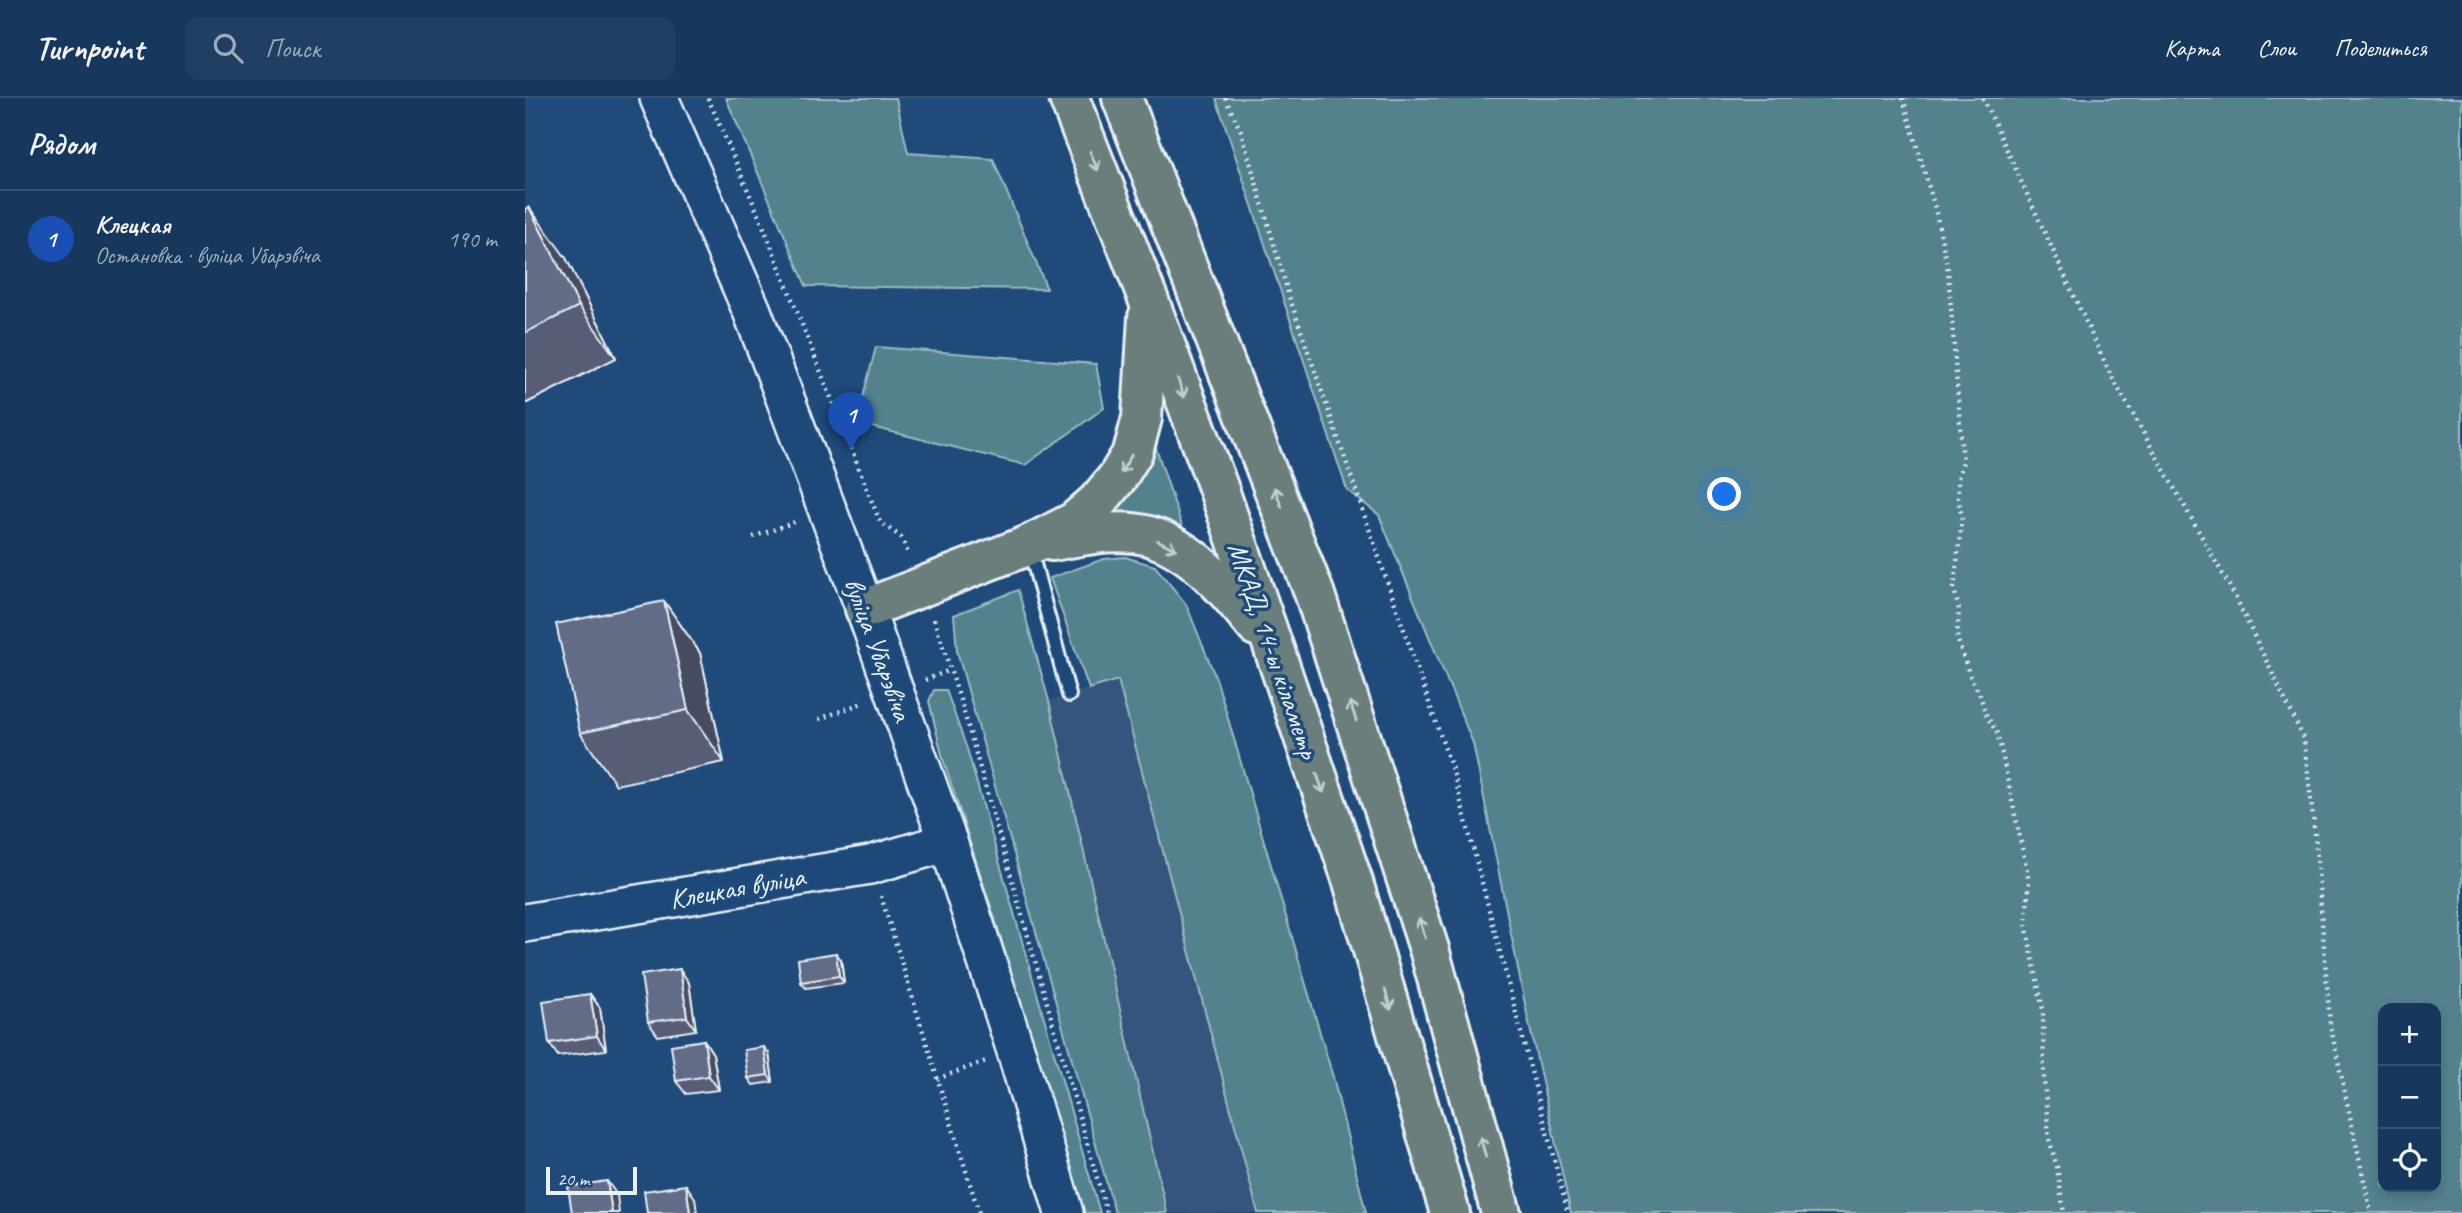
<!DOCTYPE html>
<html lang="ru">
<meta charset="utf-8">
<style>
:root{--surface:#17385c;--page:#203f62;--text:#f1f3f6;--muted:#9eacbb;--line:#365272;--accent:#ffd166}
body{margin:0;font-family:Caveat,sans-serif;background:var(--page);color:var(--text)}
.controls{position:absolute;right:21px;bottom:21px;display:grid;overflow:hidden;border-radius:14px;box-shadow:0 4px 10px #0003}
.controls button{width:63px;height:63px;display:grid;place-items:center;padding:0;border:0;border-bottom:2px solid var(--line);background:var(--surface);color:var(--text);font:35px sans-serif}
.scale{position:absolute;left:21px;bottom:18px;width:91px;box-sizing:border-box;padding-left:7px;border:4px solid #e8f1f8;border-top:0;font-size:19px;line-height:24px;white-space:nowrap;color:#e8f1f8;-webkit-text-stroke:5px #1f4a7a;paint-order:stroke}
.you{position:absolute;left:1200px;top:397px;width:24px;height:24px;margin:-18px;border:5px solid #fff;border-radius:50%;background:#1a73e8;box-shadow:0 0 0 10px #1a73e833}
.badge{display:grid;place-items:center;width:46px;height:46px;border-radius:50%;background:var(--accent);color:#fff;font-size:23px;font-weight:700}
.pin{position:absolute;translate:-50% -58px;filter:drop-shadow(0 2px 4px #0008)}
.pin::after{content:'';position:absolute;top:37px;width:24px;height:21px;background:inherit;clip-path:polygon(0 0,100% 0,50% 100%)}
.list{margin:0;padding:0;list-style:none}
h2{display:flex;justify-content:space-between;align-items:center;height:91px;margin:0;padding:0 28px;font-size:30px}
h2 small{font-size:23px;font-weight:400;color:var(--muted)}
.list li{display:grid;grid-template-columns:46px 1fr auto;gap:21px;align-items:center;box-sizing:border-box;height:98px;padding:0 28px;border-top:2px solid var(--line)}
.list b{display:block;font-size:26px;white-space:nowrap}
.list p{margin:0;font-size:23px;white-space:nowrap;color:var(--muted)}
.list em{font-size:23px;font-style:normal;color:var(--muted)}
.icon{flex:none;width:38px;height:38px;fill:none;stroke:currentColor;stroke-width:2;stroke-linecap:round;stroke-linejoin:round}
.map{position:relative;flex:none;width:1937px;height:1115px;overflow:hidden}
header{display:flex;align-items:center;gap:42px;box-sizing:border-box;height:98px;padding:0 35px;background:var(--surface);border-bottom:2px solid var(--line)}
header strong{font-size:33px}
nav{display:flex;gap:38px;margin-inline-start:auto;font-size:24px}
.search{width:490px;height:63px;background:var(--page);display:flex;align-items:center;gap:18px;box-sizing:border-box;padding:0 24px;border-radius:14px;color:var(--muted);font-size:26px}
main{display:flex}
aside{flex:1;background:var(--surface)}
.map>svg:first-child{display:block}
</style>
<header>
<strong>Turnpoint</strong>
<div class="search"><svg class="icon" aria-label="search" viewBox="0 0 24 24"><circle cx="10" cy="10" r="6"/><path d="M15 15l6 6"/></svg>Поиск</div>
<nav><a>Карта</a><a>Слои</a><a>Поделиться</a></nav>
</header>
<main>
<aside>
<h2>Рядом<small></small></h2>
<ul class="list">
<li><span class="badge" style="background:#1a4fb4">1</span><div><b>Клецкая</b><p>Остановка · вуліца Убарэвіча</p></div><em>190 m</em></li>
</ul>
</aside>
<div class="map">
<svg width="1937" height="1115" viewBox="0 0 1937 1115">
<rect width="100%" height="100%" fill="#1f4a7a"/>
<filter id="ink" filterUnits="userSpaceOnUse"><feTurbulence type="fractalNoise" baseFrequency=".0143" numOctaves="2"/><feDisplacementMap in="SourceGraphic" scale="14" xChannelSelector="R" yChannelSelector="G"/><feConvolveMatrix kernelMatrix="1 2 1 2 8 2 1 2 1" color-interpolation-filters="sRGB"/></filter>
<g filter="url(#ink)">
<path fill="#34547e" d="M593 582 733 1115H631L501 610Z"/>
<g fill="#52828c" stroke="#9dbac2" stroke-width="2" fill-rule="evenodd">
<path d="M201 0H371L383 55 468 61 522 191 281 188Z"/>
<path d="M691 0H1937V1115H1046L1002 916 948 645 854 417 822 392ZM1858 910H1911V1089H1858Z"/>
<path d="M351 249 571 266 579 310 500 367 331 325Z"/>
<path d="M627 338 660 437 575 420Z"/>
<path d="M600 459 630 468 661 506 692 583 808 979 841 1115H733L593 582 564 591 525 480 579 461Z"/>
<path d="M493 492 524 603 642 1115H590L432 553 429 517Z"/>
<path d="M409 592H421L442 651 575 1115H558L470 821 418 661 404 603Z"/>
</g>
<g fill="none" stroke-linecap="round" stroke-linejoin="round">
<g stroke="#e8f1f8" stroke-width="18">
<path id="lane" d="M505 451 544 597"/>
</g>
<g stroke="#e8f1f8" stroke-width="42">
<g id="secondary">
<path d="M134 0 227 213 340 511 423 744 491 953 539 1115"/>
<path d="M0 825 345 767 423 744"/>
</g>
</g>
<g stroke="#e8f1f8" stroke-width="44">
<g id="highway">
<path d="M544 0 624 203 693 389 749 551 828 784 925 1115"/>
<path d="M597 0 790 497 904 851 976 1115"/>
<path d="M527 443C557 438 594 429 624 438 669 451 704 494 731 528"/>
<path d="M340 511 504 447 549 424 573 403 592 380 608 354 617 320 623 219"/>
</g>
</g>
<g stroke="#e8f1f8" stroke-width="4.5" stroke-dasharray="2 5" stroke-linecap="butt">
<path d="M183 0 237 125 355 424 376 439 384 457"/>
<path d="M700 0 716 33 764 198 929 677 1043 1115"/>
<path d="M1378 0 1410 110 1423 172 1438 364 1433 380V400L1437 419 1429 491 1434 512 1432 540 1445 578 1455 597 1461 616 1473 637 1501 768 1504 784 1501 826 1518 912 1519 981 1524 1041 1532 1069 1539 1115"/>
<path d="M1458 0 1583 272 1710 498 1779 641 1791 746 1805 926 1846 1115"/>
<path d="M228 439 273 423"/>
<path d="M409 521 439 614 582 1115"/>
<path d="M400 582 425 572"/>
<path d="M294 621 340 604"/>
<path d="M356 798 454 1115"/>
<path d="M412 981 461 963"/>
</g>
<use href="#lane" stroke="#1f4a7a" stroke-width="12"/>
<use href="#secondary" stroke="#1f4a7a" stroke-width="37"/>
<use href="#highway" stroke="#6b7f7c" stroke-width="38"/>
</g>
<g fill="#565d74" stroke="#e8f1f8" stroke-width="2">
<path d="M0 111 41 160 91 260 0 306Z"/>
<path d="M139 503 175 555 199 664 91 687 55 635Z"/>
<path d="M316 862 319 885 281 890 276 884Z"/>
<path d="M164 885 171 932 133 938 123 924Z"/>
<path d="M65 896 75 910 81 952 33 958 24 945Z"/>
<path d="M179 942 188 956 194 992 161 996 151 983Z"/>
<path d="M244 956 248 984 228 987 223 980Z"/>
</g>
<g fill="#464c5e" stroke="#e8f1f8" stroke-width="2">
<path d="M4 109 41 160 91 260 54 208Z"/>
<path d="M139 503 175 555 199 664 163 612Z"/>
<path d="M311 855 316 862 319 885 314 878Z"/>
<path d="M155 871 164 885 171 932 162 919Z"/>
<path d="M65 896 75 910 81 952 72 938Z"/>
<path d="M179 942 188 956 194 992 184 978Z"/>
<path d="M239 949 244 956 248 984 243 977Z"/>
<path d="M82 1083 92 1097 94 1115H87Z"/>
<path d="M161 1087 170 1100 172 1115H165Z"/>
</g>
<g fill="#646c87" stroke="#e8f1f8" stroke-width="2">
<path d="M4 109 54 208 0 235V111Z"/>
<path d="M139 503 163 612 55 635 31 526Z"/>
<path d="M311 855 314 878 276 884 273 861Z"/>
<path d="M155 871 162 919 123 924 116 877Z"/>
<path d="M65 896 72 938 24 945 18 903Z"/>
<path d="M179 942 184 978 151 983 146 947Z"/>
<path d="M239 949 243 977 223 980 219 952Z"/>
<path d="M82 1083 87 1115H47L43 1089Z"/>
<path d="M161 1087 165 1115H122L119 1093Z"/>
</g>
<defs><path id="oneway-shaft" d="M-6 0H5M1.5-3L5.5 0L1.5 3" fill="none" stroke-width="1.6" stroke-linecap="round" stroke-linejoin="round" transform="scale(1.75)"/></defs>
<g stroke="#c2cfd3">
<use href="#oneway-shaft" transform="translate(569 63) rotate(68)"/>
<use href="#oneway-shaft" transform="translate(656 290) rotate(70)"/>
<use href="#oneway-shaft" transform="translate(601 366) rotate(121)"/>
<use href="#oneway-shaft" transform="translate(753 399) rotate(-111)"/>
<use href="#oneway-shaft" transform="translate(642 447) rotate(27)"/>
<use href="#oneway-shaft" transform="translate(828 613) rotate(-108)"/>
<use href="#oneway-shaft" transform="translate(795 685) rotate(71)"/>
<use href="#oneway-shaft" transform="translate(897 830) rotate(-108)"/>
<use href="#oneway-shaft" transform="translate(863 902) rotate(74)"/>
<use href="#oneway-shaft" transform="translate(958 1049) rotate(-105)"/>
</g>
</g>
<g text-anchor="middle" stroke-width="7" stroke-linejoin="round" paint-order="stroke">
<g font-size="28" fill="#e8f1f8" stroke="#1f4a7a">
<text transform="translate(354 551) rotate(70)" y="10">вуліца Убарэвіча</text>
<text transform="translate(749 552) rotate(71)" y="10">МКАД, 14-ы кіламетр</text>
<text transform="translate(212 789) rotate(-10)" y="10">Клецкая вуліца</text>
</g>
</g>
</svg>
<div class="controls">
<button>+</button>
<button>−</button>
<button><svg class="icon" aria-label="locate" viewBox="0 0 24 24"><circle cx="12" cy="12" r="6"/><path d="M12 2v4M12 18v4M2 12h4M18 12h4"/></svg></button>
</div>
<div class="scale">20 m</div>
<div class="you"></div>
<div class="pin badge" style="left:326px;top:352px;background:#1a4fb4">1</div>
</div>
</main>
